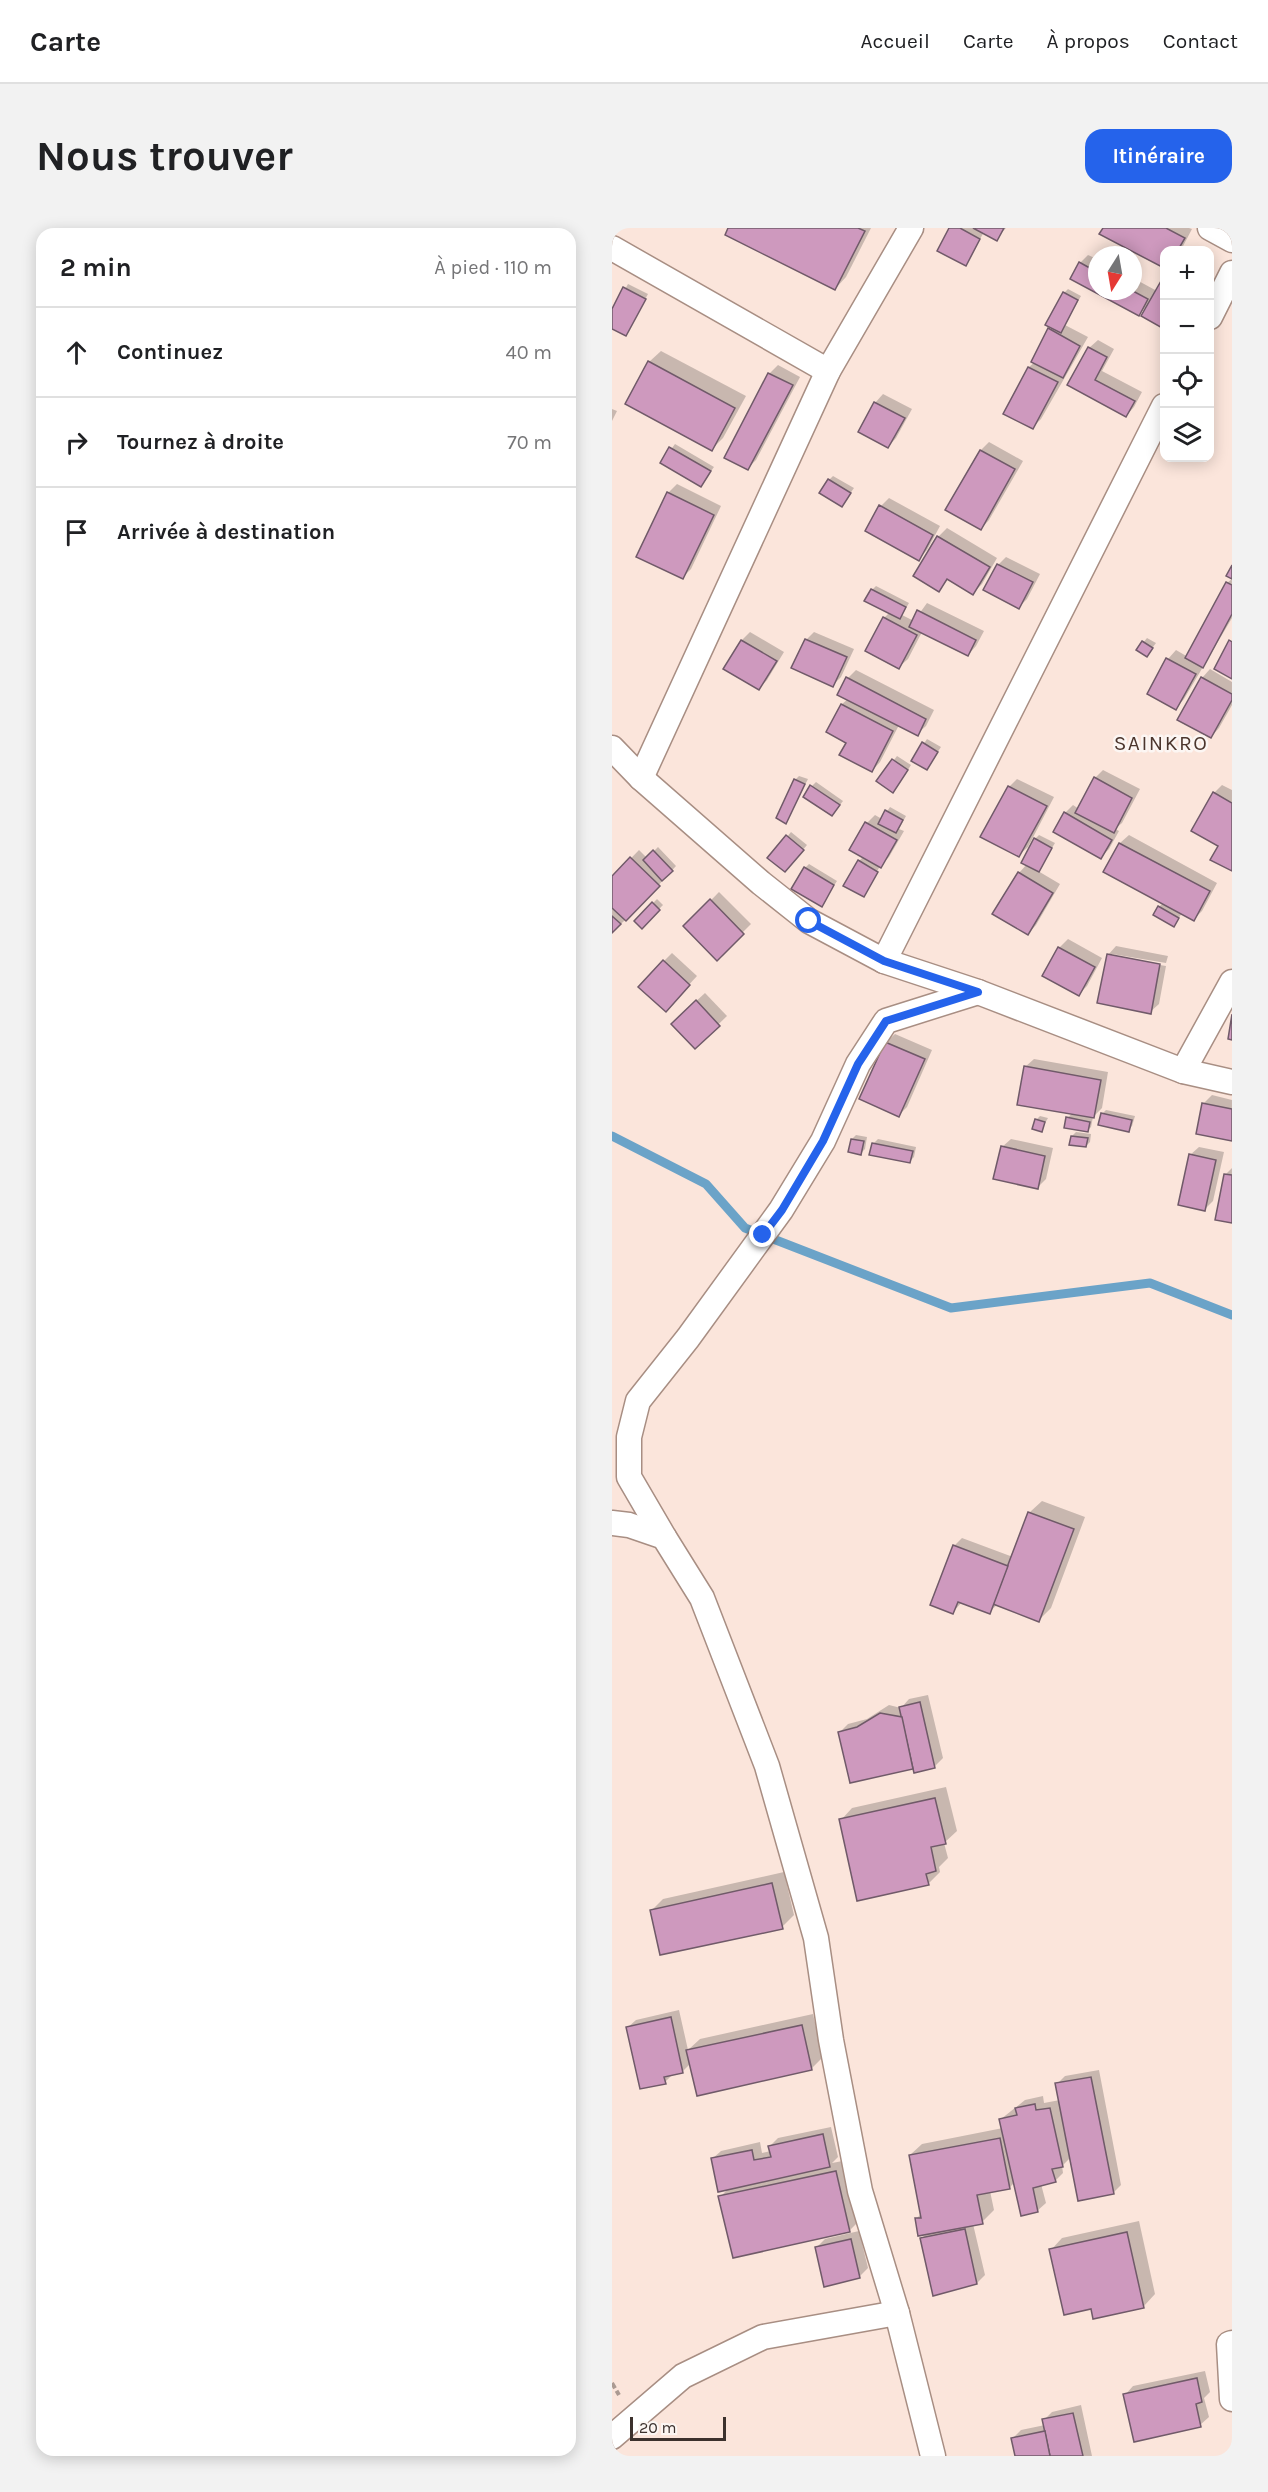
<!DOCTYPE html>
<html lang="fr">
<meta charset="utf-8">
<style>
:root{--surface:#fff;--page:#f2f2f2;--text:#202124;--muted:#757577;--line:#e0e0e0;--accent:#2563eb}
body{margin:0;font-family:Karla,sans-serif;background:var(--page);color:var(--text)}
.controls{position:absolute;right:18px;top:18px;display:grid;overflow:hidden;border-radius:12px;box-shadow:0 3px 15px #0003}
.controls button{width:54px;height:54px;display:grid;place-items:center;padding:0;border:0;border-bottom:2px solid var(--line);background:var(--surface);color:var(--text);font:30px sans-serif}
.compass{position:absolute;left:476px;top:18px;width:54px;height:54px;border-radius:50%;background:var(--surface);box-shadow:0 3px 15px #0003;rotate:191deg}
.scale{position:absolute;left:18px;bottom:15px;width:96px;box-sizing:border-box;padding-left:6px;border:3px solid #3c312d;border-top:0;font-size:16px;line-height:21px;white-space:nowrap;color:#3c312d;-webkit-text-stroke:4px #fcf6f3;paint-order:stroke}
.stop{position:absolute;width:18px;height:18px;margin:-14px;border:4px solid #2563eb;border-radius:50%;background:#fff}
.stop.end{background:#2563eb;border-color:#fff;box-shadow:0 2px 6px #0008}
.list{margin:0;padding:0;list-style:none}
h2{display:flex;justify-content:space-between;align-items:center;height:78px;margin:0;padding:0 24px;font-size:26px}
h2 small{font-size:20px;font-weight:400;color:var(--muted)}
.list li{display:grid;grid-template-columns:39px 1fr auto;gap:18px;align-items:center;box-sizing:border-box;height:90px;padding:0 24px;border-top:2px solid var(--line)}
.list b{display:block;font-size:22px;white-space:nowrap}
.list em{font-size:20px;font-style:normal;color:var(--muted)}
.icon{flex:none;width:33px;height:33px;fill:none;stroke:currentColor;stroke-width:2;stroke-linecap:round;stroke-linejoin:round}
.map{position:relative;flex:none;width:620px;height:2228px;overflow:hidden;border-radius:18px}
header{display:flex;align-items:center;gap:36px;box-sizing:border-box;height:84px;padding:0 30px;background:var(--surface);border-bottom:2px solid var(--line)}
header strong{font-size:28px}
nav{display:flex;gap:33px;margin-inline-start:auto;font-size:21px}
.intro{display:flex;align-items:center;justify-content:space-between;box-sizing:border-box;height:144px;padding:0 36px}
h1{margin:0;font-size:42px}
.button{padding:15px 27px;border-radius:18px;background:var(--accent);color:#fff;font-size:21px;font-weight:700}
main{display:flex;gap:36px;padding:0 36px}
aside{flex:1;background:var(--surface);border-radius:18px;box-shadow:0 3px 15px #0003}
.map>svg:first-child{display:block}
</style>
<header>
<strong>Carte</strong>
<nav><a>Accueil</a><a>Carte</a><a>À propos</a><a>Contact</a></nav>
</header>
<div class="intro"><h1>Nous trouver</h1><a class="button">Itinéraire</a></div>
<main>
<aside>
<h2>2 min<small>À pied · 110 m</small></h2>
<ul class="list">
<li><svg class="icon" aria-label="ahead" viewBox="0 0 24 24"><path d="M12 20V5M6 11l6-6 6 6"/></svg><div><b>Continuez</b></div><em>40 m</em></li>
<li><svg class="icon" aria-label="right" viewBox="0 0 24 24"><path d="M7 20v-9h11M14 6l5 5-5 5"/></svg><div><b>Tournez à droite</b></div><em>70 m</em></li>
<li><svg class="icon" aria-label="arrive" viewBox="0 0 24 24"><path d="M6 21V4h12l-3 4 3 4H6"/></svg><div><b>Arrivée à destination</b></div></li>
</ul>
</aside>
<div class="map">
<svg width="620" height="2228" viewBox="0 0 620 2228">
<rect width="100%" height="100%" fill="#fbe5db"/>
<g fill="#0003">
<path d="M118 0H259L234 49 223 61Z"/>
<path d="M339 0H394L384 11 372 4 354 36Z"/>
<path d="M492 0H577L580 1 569 22H552V39L489 6Z"/>
<path d="M476 27 485 31V63H521V50L545 63 552 52V100L531 87 537 76 527 86 460 51 468 35Z"/>
<path d="M16 56 36 66 14 106 0 99V85Z"/>
<path d="M456 61 469 68 453 97 476 109 429 191 421 199 393 185 417 139 423 134 440 99 452 65Z"/>
<path d="M486 112 502 121 490 143 530 164 522 179 514 188 457 157 477 120Z"/>
<path d="M49 123 134 168 111 210 100 221 37 134Z"/>
<path d="M166 137 188 149 144 232 136 240 114 229 158 145Z"/>
<path d="M271 166 300 181 284 210 276 219 248 204 263 175Z"/>
<path d="M0 181 5 183 0 193Z"/>
<path d="M377 214 411 233 377 292 369 301V222Z"/>
<path d="M63 216 102 239 89 257 50 234Z"/>
<path d="M221 248 242 260 230 277 217 252Z"/>
<path d="M65 256 109 278 79 341 71 349 56 265Z"/>
<path d="M277 270 328 298 315 322 307 331 269 278Z"/>
<path d="M335 300 385 330 370 356 361 365 337 350 327 362 326 309Z"/>
<path d="M394 329 428 346 415 371 407 379 386 337Z"/>
<path d="M620 351V390L572 471 564 480 537 465 556 431 564 422 576 429 615 355Z"/>
<path d="M264 358 297 375 290 387 302 393 315 375 372 403 364 418 356 427 310 404 296 431 287 439 272 390 278 384 260 362Z"/>
<path d="M138 404 172 424 155 452 147 461 113 441 130 412Z"/>
<path d="M202 404 242 421 229 449 221 457 194 412Z"/>
<path d="M535 410 544 415 535 427 526 421Z"/>
<path d="M598 441 620 454V477L607 500 599 509 590 450Z"/>
<path d="M244 442 322 482 314 498 305 506 287 497 268 534 260 543 236 514 216 504 230 476 236 471V450Z"/>
<path d="M315 511 329 519 315 540 301 532Z"/>
<path d="M285 528 299 537 285 559 266 553Z"/>
<path d="M491 542 528 561 510 595 503 601 507 603 497 621 489 629 453 585 461 577 467 581 483 550Z"/>
<path d="M187 548 196 551 174 594 183 552Z"/>
<path d="M405 551 442 569 416 619 407 627 397 559Z"/>
<path d="M204 554 231 573 224 582 200 558Z"/>
<path d="M610 557 620 562V642L600 631 608 618 602 565Z"/>
<path d="M278 579 294 588 287 601 292 603 277 629 268 638 252 667 247 633 252 628 255 595 263 587 270 591Z"/>
<path d="M179 604 195 617 177 638 158 630Z"/>
<path d="M427 607 443 615 426 643 448 656 424 697 416 706 407 645 415 636 423 611Z"/>
<path d="M517 607 605 655 590 683 582 691 570 685 562 697 547 679 551 675 493 644 508 615Z"/>
<path d="M46 619 64 638 23 683 0 704V650L27 622 35 630Z"/>
<path d="M197 636 225 653 209 677 193 640Z"/>
<path d="M107 664 139 696 105 730 74 698Z"/>
<path d="M45 671 51 677 30 699 24 693Z"/>
<path d="M456 711 490 730 475 758 466 767 432 748 447 720Z"/>
<path d="M504 718 556 728 554 735 500 726V729L554 738 547 776 538 784 496 727Z"/>
<path d="M60 725 85 748 62 773 52 733Z"/>
<path d="M93 765 115 788 83 819 69 787Z"/>
<path d="M283 806 320 822 295 879 287 887 274 814Z"/>
<path d="M422 831 496 844 490 880 481 889 479 899 475 903 455 890 461 885 413 839Z"/>
<path d="M600 867 620 872V911L586 905 591 876Z"/>
<path d="M494 882 523 888 520 898 516 902 490 886Z"/>
<path d="M428 888 436 890 429 902 424 892Z"/>
<path d="M464 904 479 906 478 914 474 918 460 908Z"/>
<path d="M244 907 255 909 253 921 249 925 240 911Z"/>
<path d="M266 911 304 919 302 929 298 933 262 915Z"/>
<path d="M399 911 441 920 434 951 426 959 390 919Z"/>
<path d="M587 919 612 924 601 973 593 981 578 927Z"/>
<path d="M620 940V994L604 991 613 947Z"/>
<path d="M430 1273 473 1289 439 1380 427 1392 386 1376 377 1384 350 1374 341 1384 342 1318 350 1310 401 1329 418 1284Z"/>
<path d="M316 1467 331 1530 322 1539H303L239 1553 228 1504 236 1496 255 1491 277 1477 289 1480 297 1471Z"/>
<path d="M334 1559 345 1603 332 1615 336 1630 327 1639 328 1644 316 1656 229 1592 240 1580Z"/>
<path d="M172 1644 182 1687 170 1699 39 1683 51 1671Z"/>
<path d="M67 1782 76 1822 88 1811 201 1786 211 1829 199 1841 79 1835 71 1843 62 1845 53 1854 15 1800 24 1792Z"/>
<path d="M487 1842 509 1957 501 1965 459 1929 450 1938 451 1945 443 1953 429 1956 434 1975 425 1983 403 1954 398 1959 378 1963 382 1982 370 1994 361 1996 373 2047 365 2055 309 2011 315 2005 304 1991 310 1985 298 1927 310 1916 391 1900 389 1891 413 1872 431 1868 432 1875 448 1872 445 1856 453 1848Z"/>
<path d="M219 1899 226 1929 220 1935 236 1932 249 1991 238 2002 108 1969 117 1960 100 1931 109 1923 148 1914 150 1925 159 1923 158 1918 166 1910Z"/>
<path d="M527 1993 543 2066 532 2078 480 2079 439 2022 450 2010Z"/>
<path d="M247 2003 256 2040 247 2049 204 2020 213 2011Z"/>
<path d="M593 2143 598 2164 592 2170 597 2189 588 2197 513 2167 521 2158Z"/>
<path d="M469 2177 480 2228H404L400 2211 409 2202 433 2197 432 2192 440 2184Z"/>
</g>
<g fill="none" stroke-linecap="round" stroke-linejoin="round">
<path stroke="#6ba3c8" stroke-width="9" d="M0 908 94 956 133 1000 339 1080 538 1055 620 1087"/>
</g>
<g fill="#ce99be" stroke="#705a69" stroke-width="1.5">
<path d="M116 0H246L253 3 223 62 113 7Z"/>
<path d="M337 0H348L368 11 354 38 325 23Z"/>
<path d="M361 0H392L385 13Z"/>
<path d="M491 0H554L573 10 566 22H552V40L487 6Z"/>
<path d="M467 34 485 44V63H521L536 71 527 88 458 51Z"/>
<path d="M549 53 552 55V101L529 88Z"/>
<path d="M11 59 34 71 14 108 0 101V81Z"/>
<path d="M451 64 466 72 449 105 433 97Z"/>
<path d="M436 100 468 118 451 150 419 134Z"/>
<path d="M476 119 495 129 483 152 523 173 514 189 455 157Z"/>
<path d="M36 133 123 180 100 223 13 176Z"/>
<path d="M416 139 446 154 421 201 391 186Z"/>
<path d="M156 145 181 157 136 242 112 230Z"/>
<path d="M262 174 293 190 276 220 246 204Z"/>
<path d="M57 219 99 243 89 259 48 235Z"/>
<path d="M368 222 403 241 369 302 333 282Z"/>
<path d="M216 251 239 265 230 279 207 265Z"/>
<path d="M55 264 102 287 71 351 24 329Z"/>
<path d="M267 277 321 307 307 333 253 303Z"/>
<path d="M325 308 378 339 361 367 335 351 327 364 301 348Z"/>
<path d="M385 336 421 354 407 381 371 362Z"/>
<path d="M620 337V351L614 348Z"/>
<path d="M614 354 620 357V386L591 440 573 430Z"/>
<path d="M259 361 294 379 288 391 252 373Z"/>
<path d="M305 382 364 412 356 428 297 399Z"/>
<path d="M271 389 305 407 287 441 253 423Z"/>
<path d="M193 411 235 429 221 459 179 440Z"/>
<path d="M129 412 165 433 147 462 111 441Z"/>
<path d="M617 412 620 414V451L602 441Z"/>
<path d="M530 413 541 420 535 429 524 422Z"/>
<path d="M554 430 584 446 564 482 535 466Z"/>
<path d="M234 449 314 491 306 508 225 467Z"/>
<path d="M589 449 620 466V472L599 510 565 492Z"/>
<path d="M229 476 281 503 260 544 227 527 234 515 214 504Z"/>
<path d="M310 514 326 524 315 542 299 533Z"/>
<path d="M280 531 296 542 281 565 264 553Z"/>
<path d="M482 549 520 570 502 605 463 585Z"/>
<path d="M182 551 193 556 174 596 164 590Z"/>
<path d="M198 557 228 577 220 588 191 569Z"/>
<path d="M396 558 435 578 407 629 368 609Z"/>
<path d="M601 564 620 575V643L598 632 606 618 579 603Z"/>
<path d="M273 582 291 592 284 605 266 596Z"/>
<path d="M452 584 500 612 489 631 441 604Z"/>
<path d="M253 594 285 612 269 640 237 622Z"/>
<path d="M174 607 192 622 173 644 155 630Z"/>
<path d="M422 610 440 620 427 644 409 635Z"/>
<path d="M507 615 598 663 582 693 491 644Z"/>
<path d="M41 622 61 643 50 653 31 632Z"/>
<path d="M18 629 48 658 14 693 0 680V648Z"/>
<path d="M246 632 266 644 252 669 231 658Z"/>
<path d="M192 639 222 657 210 679 179 661Z"/>
<path d="M406 644 441 665 416 707 380 686Z"/>
<path d="M98 671 132 706 105 733 71 698Z"/>
<path d="M40 674 48 682 30 701 22 693Z"/>
<path d="M546 678 567 690 562 699 541 687Z"/>
<path d="M0 688 9 696 0 705Z"/>
<path d="M446 719 483 739 467 768 430 748Z"/>
<path d="M495 726 548 736 539 786 485 775Z"/>
<path d="M51 732 78 757 54 784 26 759Z"/>
<path d="M84 772 108 798 83 821 59 796Z"/>
<path d="M620 786V812L616 811Z"/>
<path d="M273 814 313 831 287 889 247 871Z"/>
<path d="M412 838 489 852 482 890 405 877Z"/>
<path d="M590 875 620 881V913L584 906Z"/>
<path d="M489 885 520 892 517 904 486 897Z"/>
<path d="M454 889 478 894 476 904 452 900Z"/>
<path d="M423 891 433 894 430 904 420 901Z"/>
<path d="M459 908 476 910 474 919 457 917Z"/>
<path d="M239 911 252 913 249 927 236 924Z"/>
<path d="M260 915 301 923 298 935 257 927Z"/>
<path d="M389 918 433 928 426 961 381 951Z"/>
<path d="M577 926 604 932 593 983 566 977Z"/>
<path d="M612 946 620 947V995L603 992Z"/>
<path d="M416 1284 462 1301 427 1394 381 1376Z"/>
<path d="M341 1317 396 1338 378 1386 346 1374 341 1386 318 1377Z"/>
<path d="M308 1474 323 1540 302 1545 287 1479Z"/>
<path d="M268 1485 290 1489 301 1541 238 1555 226 1504 245 1499Z"/>
<path d="M323 1570 334 1616 319 1619 324 1643 314 1646 317 1657 245 1673 227 1591Z"/>
<path d="M160 1655 171 1701 48 1727 38 1682Z"/>
<path d="M59 1789 71 1845 52 1849 54 1856 28 1861 14 1799Z"/>
<path d="M190 1797 200 1842 85 1868 74 1822Z"/>
<path d="M479 1849 502 1966 466 1973 443 1855Z"/>
<path d="M423 1876 424 1882 438 1880 451 1939 440 1941 444 1954 421 1960 426 1984 409 1988 387 1891 405 1887 403 1880Z"/>
<path d="M211 1906 218 1939 106 1964 99 1930 140 1922 142 1932 159 1929 156 1918Z"/>
<path d="M388 1910 398 1961 365 1967 371 1996 306 2008 303 1990H309L297 1927Z"/>
<path d="M224 1943 238 2004 121 2030 106 1968Z"/>
<path d="M353 2001 365 2056 321 2068 308 2010Z"/>
<path d="M515 2004 532 2080 481 2091 479 2081 452 2087 437 2021Z"/>
<path d="M239 2011 248 2050 212 2059 203 2019Z"/>
<path d="M585 2150 590 2174 584 2176 589 2199 522 2214 511 2166Z"/>
<path d="M461 2185 471 2228H438L430 2191Z"/>
<path d="M433 2203 438 2228H403L399 2210Z"/>
</g>
<g fill="none" stroke-linecap="round" stroke-linejoin="round">
<g stroke="#a88e83" stroke-width="27">
<g id="street">
<path d="M598 0 620 12"/>
<path d="M0 20 216 143"/>
<path d="M598 89 620 45"/>
<path d="M0 520 29 550 149 655 197 693 272 733 366 764 571 843 620 854"/>
<path d="M29 550 216 143 299 0"/>
<path d="M272 733 552 178"/>
<path d="M571 843 620 754"/>
<path d="M0 1295 17 1297 52 1309 90 1370 155 1538 204 1710 219 1812 248 1963 285 2085 321 2228"/>
<path d="M52 1309 17 1249V1209L26 1173 76 1110 169 982 211 913 246 836 274 793 366 764"/>
<path d="M620 2115 617 2116 620 2171"/>
<path d="M0 2209 71 2148 151 2109 285 2085"/>
</g>
</g>
<path stroke="#ab9a92" stroke-width="4" stroke-dasharray="6 3" stroke-linecap="butt" d="M0 2155 7 2167"/>
<use href="#street" stroke="#fff" stroke-width="24"/>
</g>
<g fill="none" stroke-linecap="round" stroke-linejoin="round">
<path stroke="#2563eb" stroke-width="8" d="M151 1007 170 982 211 913 246 836 274 793 366 764 272 733 197 693"/>
</g>
<g text-anchor="middle" stroke-width="5" stroke-linejoin="round" paint-order="stroke">
<g font-size="21" letter-spacing="1.5" fill="#4c362d" stroke="#fcf6f3">
<text x="549" y="522">SAINKRO</text>
</g>
</g>
</svg>
<div class="controls">
<button>+</button>
<button>−</button>
<button><svg class="icon" aria-label="locate" viewBox="0 0 24 24"><circle cx="12" cy="12" r="6"/><path d="M12 2v4M12 18v4M2 12h4M18 12h4"/></svg></button>
<button><svg class="icon" aria-label="layers" viewBox="0 0 24 24"><path d="M12 4l9 5-9 5-9-5zM3 14l9 5 9-5"/></svg></button>
</div>
<svg class="compass" viewBox="-18 -18 36 36"><path d="M0-13l5 13h-10z" fill="#e53935"/><path d="M0 13l5-13h-10z" fill="#757577"/></svg>
<div class="scale">20 m</div>
<div class="stop" style="left:197px;top:693px"></div>
<div class="stop end" style="left:151px;top:1007px"></div>
</div>
</main>
